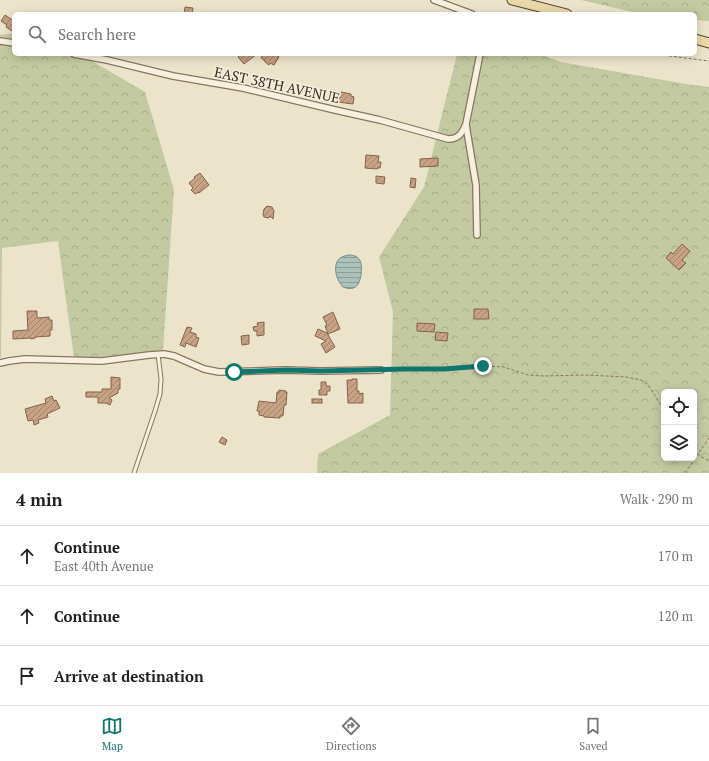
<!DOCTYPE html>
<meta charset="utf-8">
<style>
:root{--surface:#fff;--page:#f2f2f2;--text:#222;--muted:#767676;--line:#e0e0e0;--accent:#0f766e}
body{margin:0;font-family:"PT Serif",serif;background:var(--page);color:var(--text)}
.controls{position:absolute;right:12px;bottom:12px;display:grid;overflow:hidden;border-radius:6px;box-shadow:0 2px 10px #0003}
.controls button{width:36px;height:36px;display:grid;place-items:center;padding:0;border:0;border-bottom:1px solid var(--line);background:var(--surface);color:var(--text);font:20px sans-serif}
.stop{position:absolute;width:12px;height:12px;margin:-9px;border:3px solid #0f766e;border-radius:50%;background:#fff}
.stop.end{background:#0f766e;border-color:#fff;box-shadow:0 1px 4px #0008}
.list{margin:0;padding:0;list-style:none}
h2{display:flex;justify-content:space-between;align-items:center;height:52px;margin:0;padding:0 16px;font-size:17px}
h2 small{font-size:13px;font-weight:400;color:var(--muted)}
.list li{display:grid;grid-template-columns:26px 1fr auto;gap:12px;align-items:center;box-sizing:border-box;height:60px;padding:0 16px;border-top:1px solid var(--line)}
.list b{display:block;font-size:15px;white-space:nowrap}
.list p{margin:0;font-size:13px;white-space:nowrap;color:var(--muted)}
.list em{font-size:13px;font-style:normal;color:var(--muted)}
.icon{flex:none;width:22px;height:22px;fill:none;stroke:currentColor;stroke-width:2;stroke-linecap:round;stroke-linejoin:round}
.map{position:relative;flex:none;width:709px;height:473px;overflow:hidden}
.search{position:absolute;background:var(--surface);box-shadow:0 2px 10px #0003;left:12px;right:12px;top:12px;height:44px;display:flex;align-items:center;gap:10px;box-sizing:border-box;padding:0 14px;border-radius:6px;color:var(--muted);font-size:15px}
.sheet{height:232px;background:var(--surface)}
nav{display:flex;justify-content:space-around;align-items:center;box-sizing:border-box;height:56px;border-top:1px solid var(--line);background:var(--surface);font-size:11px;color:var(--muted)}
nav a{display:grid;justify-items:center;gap:2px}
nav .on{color:var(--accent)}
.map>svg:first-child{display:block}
</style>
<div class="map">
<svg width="709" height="473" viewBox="0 0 709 473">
<defs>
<pattern id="forest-crowns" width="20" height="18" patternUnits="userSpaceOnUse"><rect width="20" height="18" fill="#c3c9a0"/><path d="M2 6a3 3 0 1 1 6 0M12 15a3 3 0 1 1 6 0" fill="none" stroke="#a8ad8a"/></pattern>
<pattern id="water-rules" width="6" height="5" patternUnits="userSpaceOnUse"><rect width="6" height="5" fill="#abc1bb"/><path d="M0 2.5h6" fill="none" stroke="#8c9d98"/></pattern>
<pattern id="building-hatch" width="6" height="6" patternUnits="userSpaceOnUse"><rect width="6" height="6" fill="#c7a284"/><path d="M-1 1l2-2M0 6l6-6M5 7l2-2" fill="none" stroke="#a3846c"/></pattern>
</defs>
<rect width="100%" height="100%" fill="#ece3cb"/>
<g fill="url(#forest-crowns)" fill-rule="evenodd">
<path d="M581 0H709V21L695 20V14H641Z"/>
<path d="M14 33V54H80L145 92 174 190 163 350 116 357 74 358 58 241 2 248 1 358H0V35Z"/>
<path d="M457 54H539L561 62 686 84 709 87V473H317L318 454 390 415 393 312 379 257 424 187ZM664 392H694V458H664Z"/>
</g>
<path fill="url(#water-rules)" stroke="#728f89" d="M348 255C362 255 362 264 361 275 359 287 354 291 343 287 337 281 332 267 339 259 341 257 344 256 348 255Z"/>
<g fill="url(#building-hatch)" stroke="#856248">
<path d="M185 7 193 8 192 14H184Z"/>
<path d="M5 15 14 21V28L12 31 6 27 7 25 1 21Z"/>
<path d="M241 54H257L244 64 238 57Z"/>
<path d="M263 54H274L279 57 274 65 270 63 269 65 265 62V61L261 58Z"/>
<path d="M341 92 351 94V96L354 97 353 104 338 102Z"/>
<path d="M366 155 379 156 378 162H381L380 168H377V169L365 168Z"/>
<path d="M438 158V166L420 167V159Z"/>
<path d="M200 173 209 185 199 193V192L195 194 191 190 193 188 189 183 195 178 194 177Z"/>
<path d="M376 176 385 177 384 184 376 183Z"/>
<path d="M411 178 416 179 415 188 410 187Z"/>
<path d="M267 206 272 207 274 211 273 219 270 216 269 218 264 217 263 215 264 209Z"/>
<path d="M682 244 690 251 682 260 686 263 679 270 666 258 671 252 673 254Z"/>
<path d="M474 309H488L489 319H474Z"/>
<path d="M27 311H37V318L49 317V320H52V330H50V336L35 337V338L31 339V338L13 339V331L28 330Z"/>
<path d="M333 312 340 329 328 334 325 326 327 325 323 317Z"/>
<path d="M264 322V335L257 336V331H254L253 327 258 326 257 323Z"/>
<path d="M417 323 435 324 434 332 417 331Z"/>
<path d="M187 327 192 328 190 332 196 334V337L199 338 196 347 186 343 185 347 180 345Z"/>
<path d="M318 329 327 333 335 347 326 353 321 344 326 341 315 336Z"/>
<path d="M436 332 448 333 447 341 435 340Z"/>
<path d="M249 335V344L242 345 241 336Z"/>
<path d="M111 377 120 378V389H118V393L109 398 112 400 110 405 106 403H98V397H86V392H102V389H111Z"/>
<path d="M352 379H357V391H359V394L363 393V403H348L347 380H352Z"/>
<path d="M321 382H326V386H330V391H327V395H319V390H321Z"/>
<path d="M279 390 286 391 285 392H287L286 405H284L283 416H280V418L264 417V416L259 415V411H257L259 401 276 403 277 392H279Z"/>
<path d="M52 396 54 401 56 400 60 408 47 414 48 417 38 420 39 423 34 425 33 420 28 421 25 409 46 403 45 399Z"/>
<rect x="312" y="399" width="10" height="4"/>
<path d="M222 437 227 440 225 445 219 442Z"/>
</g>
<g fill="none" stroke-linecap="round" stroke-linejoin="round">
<g stroke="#887660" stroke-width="5">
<path id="service" d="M134 473 155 411 160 394 161 379 158 354"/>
</g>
<g stroke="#887660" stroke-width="8">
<g id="minor">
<path d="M434 0 472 14"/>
<path d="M0 41 14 43"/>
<path d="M74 54 107 60 173 76 243 88 335 110 380 120 448 139C459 139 462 133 466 124L480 54"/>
<path d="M466 125 476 185 477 235"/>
<path d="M0 363 9 361 25 359 102 361 149 355 164 354 174 356 204 369 219 372 285 370 321 371 381 370"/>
</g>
</g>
<g stroke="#564534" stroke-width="11">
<g id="primary">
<path d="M512 0 567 14"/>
<path d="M695 39 709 43"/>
</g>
</g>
<g stroke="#887660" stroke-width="1" stroke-dasharray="3 2" stroke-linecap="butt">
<path d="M654 54 709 61"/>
<path d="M387 369H444L483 366 504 367 528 375 544 376 585 375 626 377 641 380 649 386 664 410"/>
<path d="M694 450 700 456 709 461"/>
<path d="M685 473 709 438"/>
</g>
<use href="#service" stroke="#f7f0de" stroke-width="3"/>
<use href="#minor" stroke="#f7f0de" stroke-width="5.5"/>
<use href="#primary" stroke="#ebd8a7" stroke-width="9"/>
</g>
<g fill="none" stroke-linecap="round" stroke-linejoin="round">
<path stroke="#0f766e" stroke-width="5" d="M234 372 286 370 321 371 405 369H444L483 366"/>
</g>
<g text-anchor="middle" stroke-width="3.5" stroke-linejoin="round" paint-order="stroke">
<g font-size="14" fill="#3a2e22" stroke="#f4edda">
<text transform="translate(277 85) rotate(12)" y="5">EAST 38TH AVENUE</text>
</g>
</g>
</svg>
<div class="controls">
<button><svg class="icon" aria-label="locate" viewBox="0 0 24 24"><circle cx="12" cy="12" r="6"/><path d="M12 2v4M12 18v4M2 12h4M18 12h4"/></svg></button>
<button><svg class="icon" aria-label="layers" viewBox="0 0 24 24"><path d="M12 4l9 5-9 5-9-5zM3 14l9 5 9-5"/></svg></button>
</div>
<div class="stop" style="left:234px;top:372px"></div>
<div class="stop end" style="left:483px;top:366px"></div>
<div class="search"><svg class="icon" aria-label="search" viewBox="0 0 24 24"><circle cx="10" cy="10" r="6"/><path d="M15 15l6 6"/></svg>Search here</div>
</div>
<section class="sheet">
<h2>4 min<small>Walk · 290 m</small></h2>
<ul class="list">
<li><svg class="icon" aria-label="ahead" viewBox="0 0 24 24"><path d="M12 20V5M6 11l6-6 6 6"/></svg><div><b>Continue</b><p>East 40th Avenue</p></div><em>170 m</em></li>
<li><svg class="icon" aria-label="ahead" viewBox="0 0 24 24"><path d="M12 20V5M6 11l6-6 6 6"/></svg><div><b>Continue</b></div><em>120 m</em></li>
<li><svg class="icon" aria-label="arrive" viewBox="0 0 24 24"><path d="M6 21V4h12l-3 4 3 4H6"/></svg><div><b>Arrive at destination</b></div></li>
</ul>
</section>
<nav>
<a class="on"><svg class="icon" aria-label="map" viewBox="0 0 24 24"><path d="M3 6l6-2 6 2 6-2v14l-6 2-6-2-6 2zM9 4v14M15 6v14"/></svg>Map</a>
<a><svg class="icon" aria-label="directions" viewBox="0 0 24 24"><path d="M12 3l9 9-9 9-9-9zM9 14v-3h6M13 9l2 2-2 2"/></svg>Directions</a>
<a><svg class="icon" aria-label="saved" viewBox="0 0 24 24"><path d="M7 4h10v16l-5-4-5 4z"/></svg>Saved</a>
</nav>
